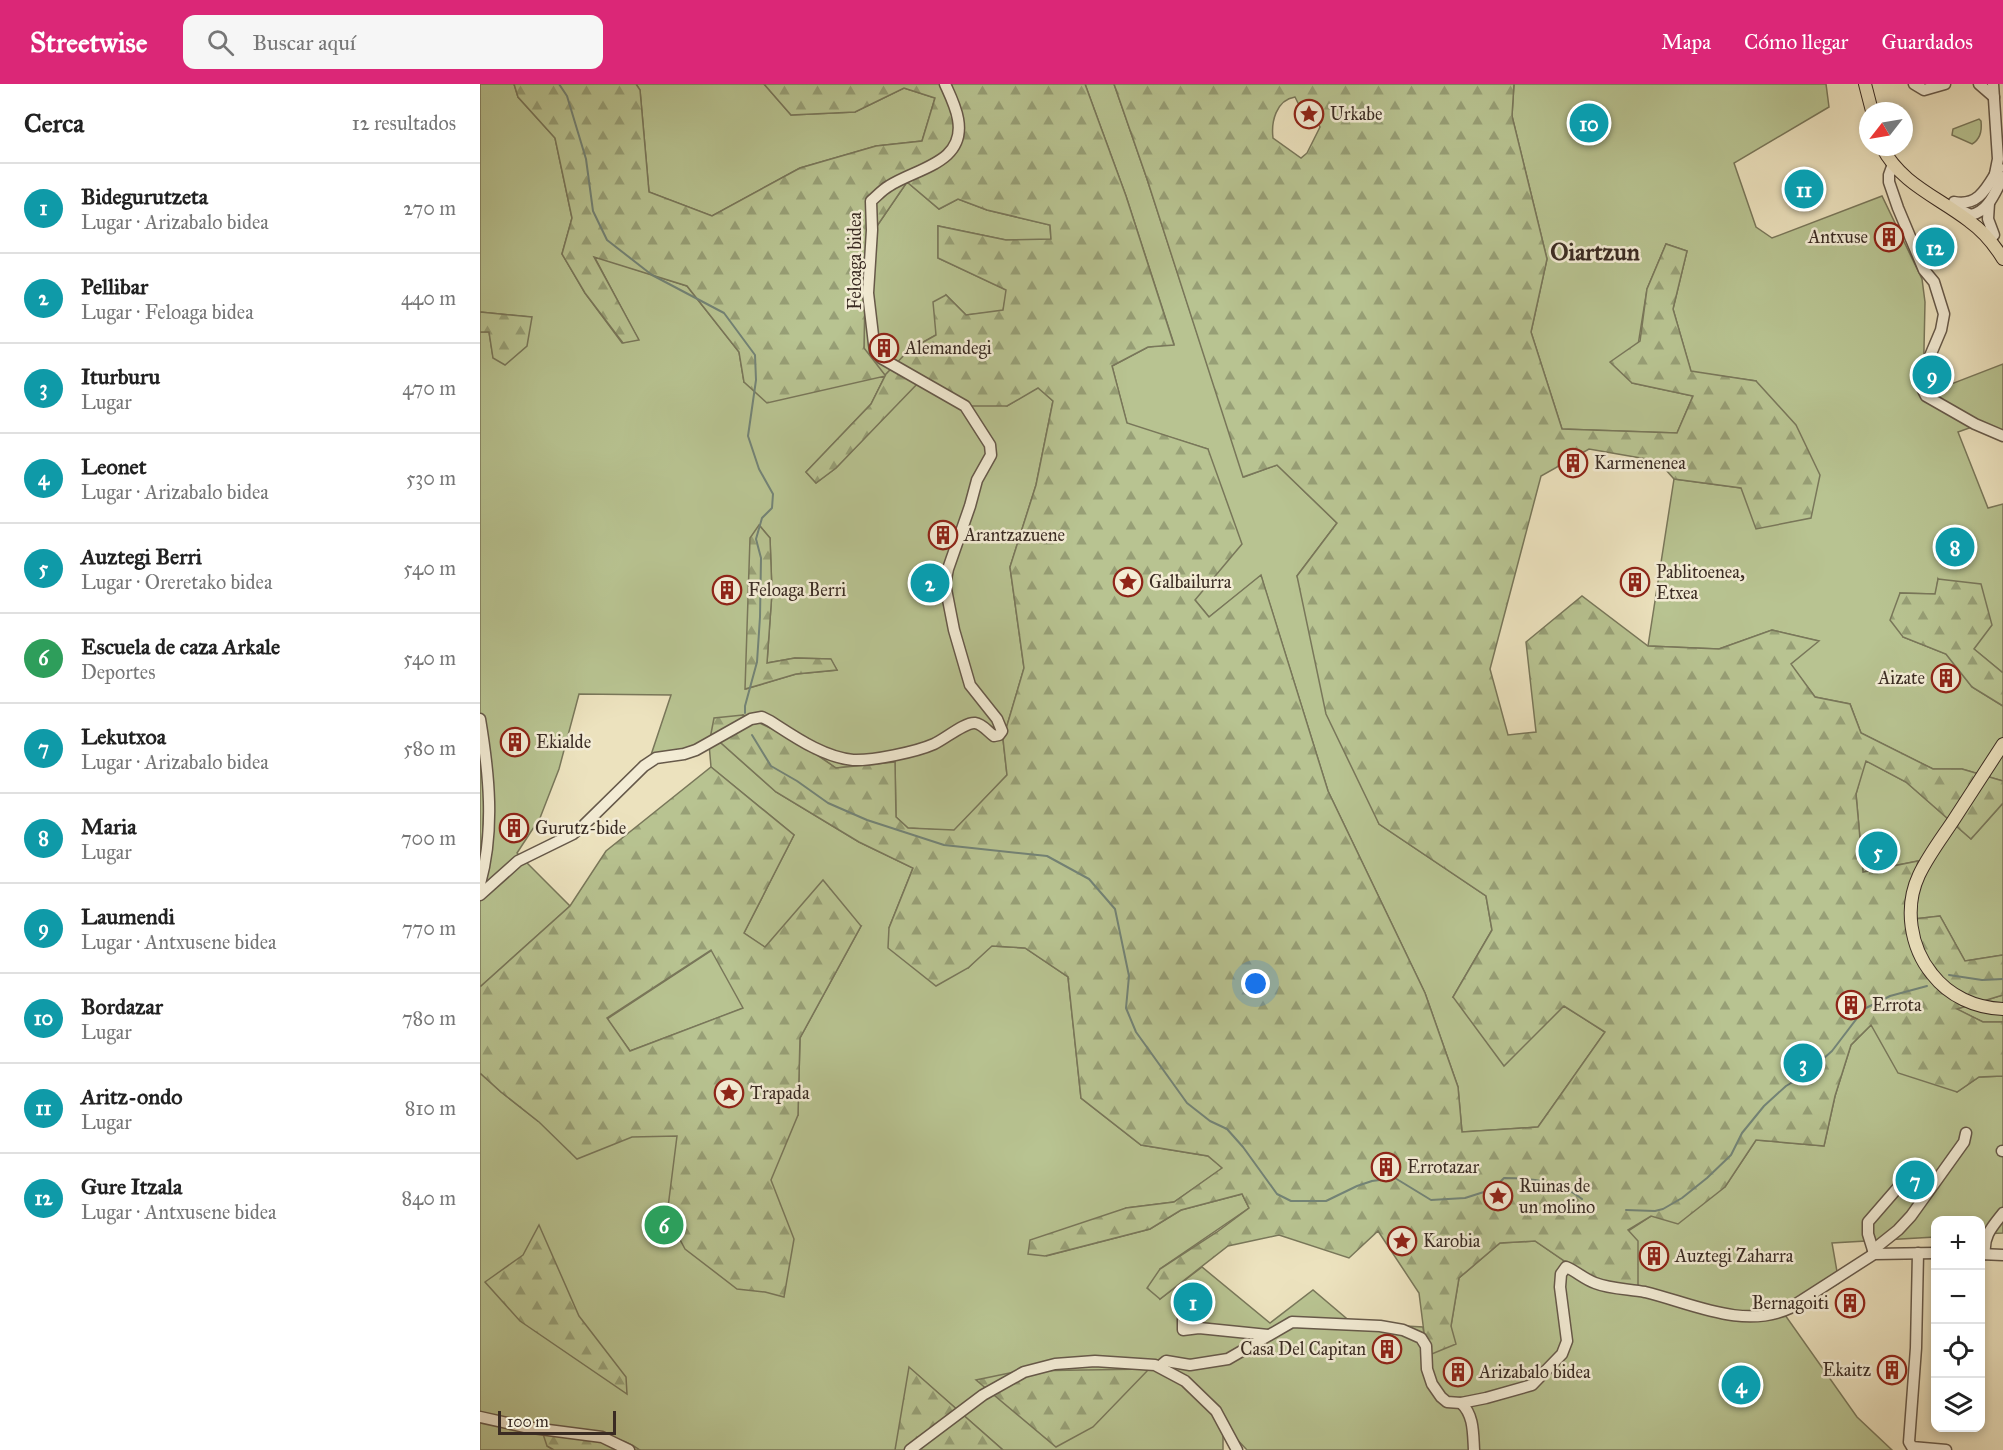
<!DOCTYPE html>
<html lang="es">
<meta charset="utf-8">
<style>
:root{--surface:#fff;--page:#f6f6f6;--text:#222;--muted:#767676;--line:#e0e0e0;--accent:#db2777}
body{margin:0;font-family:"IM FELL Great Primer",serif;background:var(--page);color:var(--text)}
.controls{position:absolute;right:18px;bottom:18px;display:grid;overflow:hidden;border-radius:12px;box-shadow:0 3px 9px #0003}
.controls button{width:54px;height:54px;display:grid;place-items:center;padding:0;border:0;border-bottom:2px solid var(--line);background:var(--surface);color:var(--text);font:30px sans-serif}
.compass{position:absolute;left:1379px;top:18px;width:54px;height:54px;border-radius:50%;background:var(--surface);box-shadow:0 3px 9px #0003;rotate:239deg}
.scale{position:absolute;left:18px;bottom:15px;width:118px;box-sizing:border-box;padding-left:6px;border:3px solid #3a2b23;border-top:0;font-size:16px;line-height:21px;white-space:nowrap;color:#3a2b23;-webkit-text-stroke:4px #f3ecd5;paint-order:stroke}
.you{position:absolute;left:776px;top:900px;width:21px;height:21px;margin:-15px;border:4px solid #fff;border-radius:50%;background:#1a73e8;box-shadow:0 0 0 9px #1a73e833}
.badge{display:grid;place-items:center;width:39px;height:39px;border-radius:50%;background:var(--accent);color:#fff;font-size:20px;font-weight:700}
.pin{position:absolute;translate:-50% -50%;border:3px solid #fff;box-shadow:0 2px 6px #0006}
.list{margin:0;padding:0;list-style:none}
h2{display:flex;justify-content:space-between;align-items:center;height:78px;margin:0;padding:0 24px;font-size:26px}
h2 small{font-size:20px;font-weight:400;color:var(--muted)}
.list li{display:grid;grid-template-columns:39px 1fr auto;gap:18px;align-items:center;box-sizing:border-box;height:90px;padding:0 24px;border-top:2px solid var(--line)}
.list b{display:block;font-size:22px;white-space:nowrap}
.list p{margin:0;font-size:20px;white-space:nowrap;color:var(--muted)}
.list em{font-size:20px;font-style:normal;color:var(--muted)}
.icon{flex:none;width:33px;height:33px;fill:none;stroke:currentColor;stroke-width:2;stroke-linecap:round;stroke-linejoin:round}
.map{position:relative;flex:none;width:1523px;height:1366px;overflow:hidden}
header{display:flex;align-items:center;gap:36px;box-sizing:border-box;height:84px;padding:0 30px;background:var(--accent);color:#fff}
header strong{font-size:28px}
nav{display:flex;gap:33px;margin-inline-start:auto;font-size:21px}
.search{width:420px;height:54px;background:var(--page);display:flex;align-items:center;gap:15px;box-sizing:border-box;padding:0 21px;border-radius:12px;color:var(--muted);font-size:22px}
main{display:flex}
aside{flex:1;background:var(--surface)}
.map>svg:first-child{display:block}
</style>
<header>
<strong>Streetwise</strong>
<div class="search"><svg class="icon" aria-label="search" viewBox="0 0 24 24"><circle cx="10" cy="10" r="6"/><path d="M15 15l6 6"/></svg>Buscar aquí</div>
<nav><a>Mapa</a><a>Cómo llegar</a><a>Guardados</a></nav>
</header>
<main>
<aside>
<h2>Cerca<small>12 resultados</small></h2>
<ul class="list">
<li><span class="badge" style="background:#0f9aa8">1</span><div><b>Bidegurutzeta</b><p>Lugar · Arizabalo bidea</p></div><em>270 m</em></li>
<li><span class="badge" style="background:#0f9aa8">2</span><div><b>Pellibar</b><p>Lugar · Feloaga bidea</p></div><em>440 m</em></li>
<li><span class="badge" style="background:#0f9aa8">3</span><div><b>Iturburu</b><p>Lugar</p></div><em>470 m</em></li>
<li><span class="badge" style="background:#0f9aa8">4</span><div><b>Leonet</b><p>Lugar · Arizabalo bidea</p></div><em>530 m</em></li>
<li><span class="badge" style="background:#0f9aa8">5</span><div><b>Auztegi Berri</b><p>Lugar · Oreretako bidea</p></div><em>540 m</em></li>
<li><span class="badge" style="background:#2e9e5b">6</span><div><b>Escuela de caza Arkale</b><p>Deportes</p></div><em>540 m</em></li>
<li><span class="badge" style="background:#0f9aa8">7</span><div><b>Lekutxoa</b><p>Lugar · Arizabalo bidea</p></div><em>580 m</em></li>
<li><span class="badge" style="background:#0f9aa8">8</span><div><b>Maria</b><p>Lugar</p></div><em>700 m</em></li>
<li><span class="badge" style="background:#0f9aa8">9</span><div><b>Laumendi</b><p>Lugar · Antxusene bidea</p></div><em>770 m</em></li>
<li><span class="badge" style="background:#0f9aa8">10</span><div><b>Bordazar</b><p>Lugar</p></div><em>780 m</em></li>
<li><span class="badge" style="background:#0f9aa8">11</span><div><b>Aritz-ondo</b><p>Lugar</p></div><em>810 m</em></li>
<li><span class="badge" style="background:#0f9aa8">12</span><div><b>Gure Itzala</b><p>Lugar · Antxusene bidea</p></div><em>840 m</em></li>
</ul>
</aside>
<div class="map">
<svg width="1523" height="1366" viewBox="0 0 1523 1366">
<defs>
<pattern id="forest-firs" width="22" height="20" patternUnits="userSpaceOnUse" patternTransform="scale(1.5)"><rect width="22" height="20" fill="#b8c391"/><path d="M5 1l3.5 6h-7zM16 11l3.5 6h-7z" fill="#979f76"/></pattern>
</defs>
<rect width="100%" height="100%" fill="#ece2be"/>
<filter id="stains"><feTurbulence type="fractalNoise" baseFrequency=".00333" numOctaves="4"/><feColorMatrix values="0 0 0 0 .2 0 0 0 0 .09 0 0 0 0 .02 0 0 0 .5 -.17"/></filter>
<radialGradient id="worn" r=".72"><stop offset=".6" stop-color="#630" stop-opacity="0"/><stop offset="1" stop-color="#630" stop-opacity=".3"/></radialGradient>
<g fill="#b8c391" stroke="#79775a" stroke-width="1.5" fill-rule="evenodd">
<path d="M0 0H34L38 13 75 54 92 134 82 170 105 209 142 259 158 255 114 172 207 202 259 268 264 298 384 264 386 158 427 98 459 125 478 115 507 126 570 141 571 156H526L458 142V174L527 206 523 227 486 231 466 211 456 251 429 266 405 292 391 320 326 388 336 399 356 384 441 295 527 322 558 303 573 317 556 401 530 483 544 584 523 655 527 691 474 747 428 744 416 733 415 678 356 684 315 656 263 631 230 660 241 659 296 708 379 758 433 784 409 844 488 884 511 862 545 864 588 893 601 1014 661 1061 728 1072 743 1084 694 1118 646 1124 566 1172 670 1145 701 1126 762 1110 769 1124 680 1185V1215L722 1183 790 1239 833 1206 872 1239 943 1243 947 1272 971 1242 979 1194 1020 1159 1055 1157 1115 1198 1148 1147 1171 1132 1245 1103 1276 1056 1344 1062 1355 1012 1371 961 1392 940 1477 1008 1499 993 1523 992V1149L1501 1150 1500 1136H1456L1455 1153 1352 1159 1359 1199 1305 1231 1377 1333 1412 1366H767L749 1347 743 1350V1366H523L434 1288 419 1366H155L67 1362 74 1366H0V989L21 1008 58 1037 145 988 318 1031 320 954 381 842 284 863 264 849 314 751 231 683 229 660 169 677 191 611 99 610 79 685 60 734 37 769 90 822 0 903V248H9L13 273 51 233 0 228ZM280 442 290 454 292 508 287 579 315 574 350 575 357 586 316 590 266 605Z"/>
<path d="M156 0H284L311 31 375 28 424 4 455 14 442 57 396 62 320 84 232 132 169 108 160 6Z"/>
<path d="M605 0H634L667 95 764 393 797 381 857 439 817 492 899 740 1006 812 1012 846 973 913 1084 922 1125 948 1058 1043 982 1048 978 1003 945 909 848 707 781 492 729 533 715 516 728 365 647 340 632 282 668 263 694 260 646 112Z"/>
<path d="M1034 0H1346L1349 23 1254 79 1276 143 1292 154 1402 112 1442 195 1445 218 1443 311 1523 280V352L1492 343 1478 348 1508 424 1523 420V589L1494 565 1458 495 1456 510 1420 509 1423 553 1466 570 1492 603 1523 622V697L1482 685H1453L1381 649 1370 620 1335 613 1310 580 1338 557 1292 546 1239 565 1168 562 1194 395 1261 404 1276 297 1211 288 1193 225 1207 167 1186 160 1167 205 1152 299 1213 312 1197 349 1082 345 1051 248 1067 175 1032 32Z"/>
<path d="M1499 35 1501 37C1502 46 1501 55 1492 60L1472 51 1473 45Z"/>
<path d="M1385 676 1426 698 1491 755 1523 719V871L1485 877 1460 832 1425 836 1438 777 1383 788 1376 710Z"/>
<path d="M232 866 264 924 150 967 127 935Z"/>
<path d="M1523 911V938H1503L1476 925Z"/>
</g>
<g fill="url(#forest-firs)" stroke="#79775a" stroke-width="1.5" fill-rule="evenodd">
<path d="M34 0H156L160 6 169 108 232 132 320 84 396 62 442 57 455 14 424 4 375 28 311 31 284 0H605L646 112 694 261 668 263 632 282 647 339 728 365 762 460 715 516 729 533 781 491 848 707 945 909 978 1003 982 1048 1058 1043 1125 948 1084 922 1024 982 973 913 1012 846 1006 812 899 740 846 630 817 492 857 439 797 381 763 393 667 95 634 0H1034L1032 32 1067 175 1051 248 1082 345 1197 349 1213 312 1152 299 1130 278 1160 257 1167 205 1186 160 1207 167 1193 225 1211 287 1276 297 1316 341 1340 391 1331 434 1276 445 1261 404 1194 395 1178 377 1109 365 1061 392 1010 585 1028 651 1056 648 1046 558 1102 512 1168 562 1239 565 1292 546 1339 557 1311 580 1335 613 1370 620 1381 649 1453 685H1482L1523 697V719L1491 755 1426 698 1386 677 1376 710 1383 788 1438 777 1425 836 1460 832 1485 877 1523 871V911L1477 925 1503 938H1523V992L1499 993 1477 1008 1418 989 1391 941 1371 961 1355 1012 1344 1062 1276 1056 1245 1103 1198 1140 1171 1132 1148 1146 1158 1157V1203L1115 1198 1055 1157 1020 1159 979 1194 971 1242 976 1260 947 1272 939 1209 898 1147 869 1174 799 1151 748 1162 680 1215 667 1204 680 1185 737 1148 769 1124 762 1110 701 1126 670 1145 565 1172 548 1170 550 1156 646 1124 694 1118 742 1084 728 1072 661 1061 601 1014 588 893 545 864 512 862 488 884 456 902 408 864 409 844 433 784 379 758 296 708 241 659 229 660 234 634 263 631 315 656 356 684 415 678 416 733 428 744 474 746 527 691 523 655 544 584 530 483 556 401 573 317 558 304 527 322H477L441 296 356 384 336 399 326 388 391 320 405 292 287 319 264 298 259 268 207 202 114 173 159 256 143 259 105 209 82 170 92 134 75 54 38 13ZM815 13 819 21 834 30 840 43 827 69 821 74 793 54C791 38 796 16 815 13ZM427 98 459 125 478 115 507 126 570 141 571 155 526 156 458 142V174L526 206 523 226 486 231 466 211 453 218 456 251 429 266 405 291 384 264 386 158Z"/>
<path d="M0 228 52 233 47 262 25 281 13 274 9 248H0Z"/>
<path d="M279 441 290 454 292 508 287 579 315 574 351 575 357 586 316 590 265 605 270 454Z"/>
<path d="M1458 495 1501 500 1512 541 1494 565 1523 589V622L1492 603 1466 570 1423 553 1410 536 1420 509 1455 510Z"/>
<path d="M231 683 314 751 264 849 285 863 343 796 381 842 320 954 318 1031 291 1096 314 1155 304 1213 285 1208 257 1205 205 1165 187 1131 197 1052 152 1053 97 1075 59 1038 21 1008 0 989V903L90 822 126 767ZM231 866 263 924 150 967 127 934Z"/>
<path d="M59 1141 99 1232 146 1293 147 1310 40 1237 5 1198 43 1171Z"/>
<path d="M429 1283 523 1366H415Z"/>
<path d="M669 1285 613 1343 576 1363 496 1296 539 1287Z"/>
<path d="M61 1344C93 1348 133 1347 160 1366H74L67 1362Z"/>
</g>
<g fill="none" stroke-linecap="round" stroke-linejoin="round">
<g stroke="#738376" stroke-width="2">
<path d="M79 0 87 12 106 75 113 127 127 156 172 191 244 229 275 271 276 296 268 352 279 385 293 410 292 424 282 434 276 455 281 474 280 533 277 578 265 622V629"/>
<path d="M272 651 291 682 317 697 348 719 387 736 464 761 567 772 609 795 635 825 649 892 646 924 656 948 707 1019 730 1037 747 1045 763 1063 797 1110 811 1117H846L877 1102 892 1097 915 1094 951 1116 985 1114 1007 1107 1016 1102 1024 1094C1051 1094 1080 1097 1102 1115"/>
<path d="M1469 891 1502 896 1523 895"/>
<path d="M1146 1126 1175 1127 1183 1125 1202 1114 1227 1094 1251 1071 1262 1049 1284 1022 1306 1002 1326 990 1352 967 1384 925 1410 912 1447 902"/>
</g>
<g stroke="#66594a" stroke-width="13">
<g id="minor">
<path d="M1434 0 1444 6 1465 0"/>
<path d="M1499 0 1514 13"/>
<path d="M1513 0 1518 75 1515 90"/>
<path d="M1413 80 1409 91V98L1418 124 1444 186 1454 198 1464 230 1461 246 1442 291 1441 302 1446 312 1495 340 1523 352"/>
<path d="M1474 118C1499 123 1507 103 1519 84"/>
<path d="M1509 119 1508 135 1514 151"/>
<path d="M1480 126 1491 131C1509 127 1515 108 1523 93"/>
<path d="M0 635C9 689 15 746 0 800"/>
<path d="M0 811 38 777 93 750 104 741 164 682 176 674 204 670 216 666 271 635 282 633 290 637C315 653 343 673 373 676 392 677 436 668 454 660 465 655 485 638 495 639 503 640 508 648 514 652L519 651 522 647 517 635 490 601 474 546 465 500 468 485 490 422 497 396 511 371 510 361 485 322 401 274 395 267 394 260 388 209 392 146 391 117C397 112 402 106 409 102 437 84 486 79 478 35 476 23 470 11 465 0"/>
<path d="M1522 1067H1523"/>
<path d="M1393 1166 1388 1150V1138L1427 1093"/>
<path d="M1438 1169 1436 1264 1429 1358 1432 1363 1466 1366"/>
<path d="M1394 1170 1393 1166 1418 1146 1431 1132 1484 1058 1486 1049"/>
<path d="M1500 1170 1523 1171"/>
<path d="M1505 1170C1503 1152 1512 1143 1523 1129"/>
<path d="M703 1233V1246L719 1244 788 1251"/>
<path d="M680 1282 686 1277 710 1281 748 1275 812 1238 900 1242 923 1246 941 1254 946 1262 947 1285 952 1300 961 1313 967 1318 981 1319 1006 1314 1052 1301 1082 1270 1087 1257 1080 1203 1081 1190 1086 1183C1096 1187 1104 1195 1115 1199 1130 1205 1149 1205 1165 1208 1211 1219 1263 1246 1310 1224L1394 1170 1456 1169"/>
<path d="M981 1319C994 1331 993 1349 994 1366"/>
<path d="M0 1333 45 1343 122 1353 149 1366"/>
<path d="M430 1366 503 1311 544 1288 575 1280 615 1277 675 1281 705 1297 736 1327 757 1366"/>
</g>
</g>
<g stroke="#3a2b23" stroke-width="14">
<g id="major">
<path d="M1385 0 1392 27"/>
<path d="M1402 63C1421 100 1458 113 1489 137 1503 147 1514 160 1523 175"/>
<path d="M1523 660C1506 686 1490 711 1473 737 1461 755 1448 772 1439 791 1424 823 1430 863 1452 890 1469 912 1495 924 1523 925"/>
</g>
</g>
<use href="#minor" stroke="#f3ecd5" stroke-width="10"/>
<use href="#major" stroke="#ece2be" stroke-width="12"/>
</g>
<defs>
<g id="sight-ring" transform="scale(1.5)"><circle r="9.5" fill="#f3ecd5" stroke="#8f2418" stroke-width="1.5"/><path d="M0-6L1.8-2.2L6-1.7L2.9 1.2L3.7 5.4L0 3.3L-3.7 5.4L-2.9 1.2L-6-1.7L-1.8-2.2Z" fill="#8f2418"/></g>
<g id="building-ring" transform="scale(1.5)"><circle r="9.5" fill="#f3ecd5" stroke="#8f2418" stroke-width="1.5"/><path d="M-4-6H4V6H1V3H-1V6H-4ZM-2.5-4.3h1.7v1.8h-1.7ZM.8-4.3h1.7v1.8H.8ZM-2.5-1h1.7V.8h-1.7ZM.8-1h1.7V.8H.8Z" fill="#8f2418"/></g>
</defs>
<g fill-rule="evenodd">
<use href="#sight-ring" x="829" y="30"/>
<use href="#building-ring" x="1409" y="153"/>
<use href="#building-ring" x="404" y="264"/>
<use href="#building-ring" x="1093" y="379"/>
<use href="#building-ring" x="463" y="451"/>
<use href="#sight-ring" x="648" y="498"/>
<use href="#building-ring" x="1155" y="498"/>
<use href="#building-ring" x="247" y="506"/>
<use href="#building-ring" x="1466" y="594"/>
<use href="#building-ring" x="35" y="658"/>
<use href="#building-ring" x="34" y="744"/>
<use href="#building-ring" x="1371" y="921"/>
<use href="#sight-ring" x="249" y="1009"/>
<use href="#building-ring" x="906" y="1083"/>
<use href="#sight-ring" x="1018" y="1112"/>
<use href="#sight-ring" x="922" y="1157"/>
<use href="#building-ring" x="1174" y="1172"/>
<use href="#building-ring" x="1370" y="1219"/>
<use href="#building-ring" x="907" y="1265"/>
<use href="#building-ring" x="1412" y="1286"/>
<use href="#building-ring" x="978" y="1288"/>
</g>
<g text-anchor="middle" stroke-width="5" stroke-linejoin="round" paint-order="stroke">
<g font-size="18" fill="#3a2b23" stroke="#f3ecd5" text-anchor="start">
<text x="850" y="36">Urkabe</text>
<text x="1388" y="159" text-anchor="end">Antxuse</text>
<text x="425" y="270">Alemandegi</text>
<text x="1114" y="385">Karmenenea</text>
<text x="484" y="457">Arantzazuene</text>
<text x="1176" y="494">Pablitoenea,<tspan x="1176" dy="21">Etxea</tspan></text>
<text x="669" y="504">Galbailurra</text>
<text x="268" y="512">Feloaga Berri</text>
<text x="1445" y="600" text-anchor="end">Aizate</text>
<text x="56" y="664">Ekialde</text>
<text x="55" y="750">Gurutz-bide</text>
<text x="1392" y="927">Errota</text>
<text x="270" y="1015">Trapada</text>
<text x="927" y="1089">Errotazar</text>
<text x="1039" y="1108">Ruinas de<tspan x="1039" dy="21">un molino</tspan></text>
<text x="943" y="1163">Karobia</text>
<text x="1195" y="1178">Auztegi Zaharra</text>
<text x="1349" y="1225" text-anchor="end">Bernagoiti</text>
<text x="886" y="1271" text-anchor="end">Casa Del Capitan</text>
<text x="1391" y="1292" text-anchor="end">Ekaitz</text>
<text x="999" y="1294">Arizabalo bidea</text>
</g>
<g font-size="18" fill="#3a2b23" stroke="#f3ecd5">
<text transform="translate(375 177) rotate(-90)" y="6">Feloaga bidea</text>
</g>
<g font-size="24" font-weight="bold" fill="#3a2b23" stroke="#f3ecd5">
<text x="1115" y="176">Oiartzun</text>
</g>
</g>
<rect width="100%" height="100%" filter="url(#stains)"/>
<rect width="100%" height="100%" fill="url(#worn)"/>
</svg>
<div class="controls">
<button>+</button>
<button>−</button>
<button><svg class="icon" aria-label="locate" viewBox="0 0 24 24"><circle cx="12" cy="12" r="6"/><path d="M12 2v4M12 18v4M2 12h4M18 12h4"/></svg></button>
<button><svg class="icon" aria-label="layers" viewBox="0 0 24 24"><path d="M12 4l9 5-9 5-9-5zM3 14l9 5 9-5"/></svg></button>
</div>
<svg class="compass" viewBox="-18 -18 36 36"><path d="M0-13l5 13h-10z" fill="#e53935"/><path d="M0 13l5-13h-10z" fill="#767676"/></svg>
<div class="scale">100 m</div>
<div class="you"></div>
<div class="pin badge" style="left:713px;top:1218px;background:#0f9aa8">1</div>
<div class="pin badge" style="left:450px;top:499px;background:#0f9aa8">2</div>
<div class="pin badge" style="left:1323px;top:979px;background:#0f9aa8">3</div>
<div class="pin badge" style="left:1261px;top:1301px;background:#0f9aa8">4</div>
<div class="pin badge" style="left:1398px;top:767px;background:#0f9aa8">5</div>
<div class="pin badge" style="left:184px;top:1141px;background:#2e9e5b">6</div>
<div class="pin badge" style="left:1435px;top:1096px;background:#0f9aa8">7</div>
<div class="pin badge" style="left:1475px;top:463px;background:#0f9aa8">8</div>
<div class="pin badge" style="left:1452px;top:291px;background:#0f9aa8">9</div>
<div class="pin badge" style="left:1109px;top:39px;background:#0f9aa8">10</div>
<div class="pin badge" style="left:1324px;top:105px;background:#0f9aa8">11</div>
<div class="pin badge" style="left:1455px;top:163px;background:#0f9aa8">12</div>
</div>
</main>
